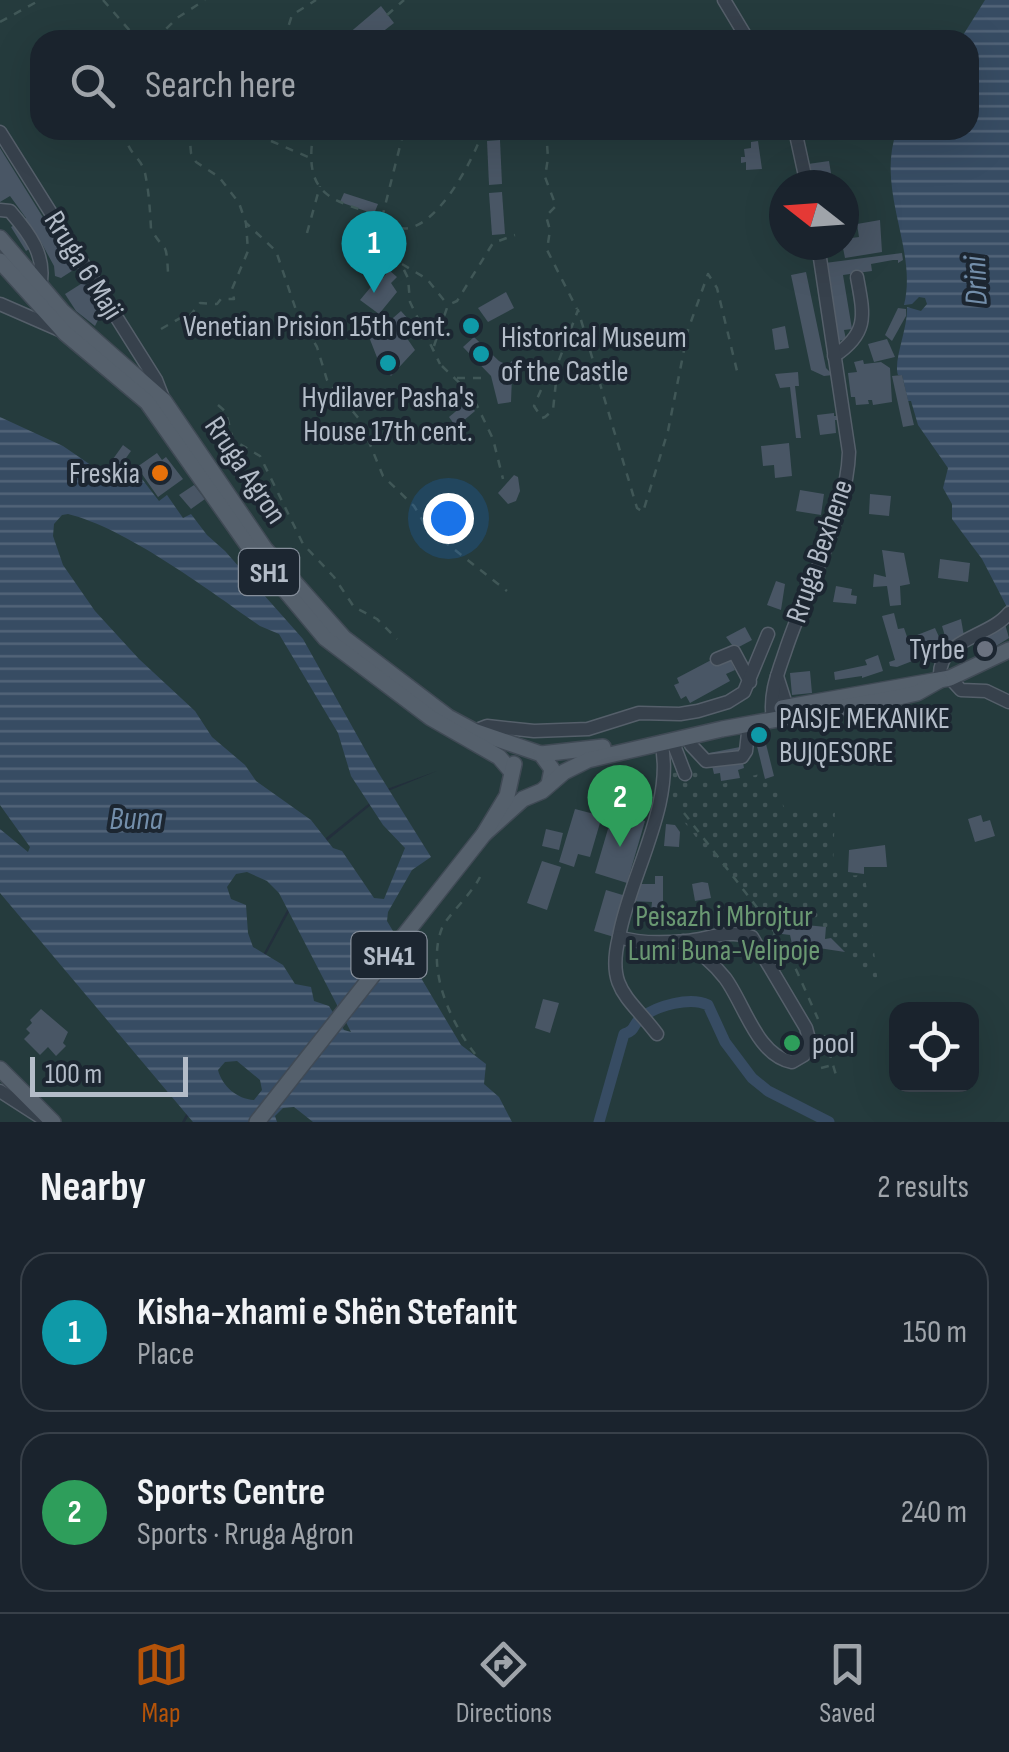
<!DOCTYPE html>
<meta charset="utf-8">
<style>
:root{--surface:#1a232d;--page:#272f39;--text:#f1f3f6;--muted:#9fa4aa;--line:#384049;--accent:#b45309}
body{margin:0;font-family:"Sofia Sans Condensed",sans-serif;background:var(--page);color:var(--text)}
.controls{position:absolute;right:30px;bottom:30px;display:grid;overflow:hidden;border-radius:20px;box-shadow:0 10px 40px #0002}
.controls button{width:90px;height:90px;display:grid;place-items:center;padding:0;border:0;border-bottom:2px solid var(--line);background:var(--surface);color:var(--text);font:50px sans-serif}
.compass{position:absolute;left:769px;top:170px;width:90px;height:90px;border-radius:50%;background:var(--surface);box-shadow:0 10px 40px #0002;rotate:287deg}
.scale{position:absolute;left:30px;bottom:25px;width:158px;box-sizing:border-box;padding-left:10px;border:5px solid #b3bcc8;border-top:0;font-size:28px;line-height:35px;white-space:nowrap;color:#b3bcc8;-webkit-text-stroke:8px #1c2631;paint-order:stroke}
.you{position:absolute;left:448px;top:518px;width:35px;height:35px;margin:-25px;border:8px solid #fff;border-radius:50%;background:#1a73e8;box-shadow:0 0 0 15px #1a73e833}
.badge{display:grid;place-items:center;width:65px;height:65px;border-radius:50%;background:var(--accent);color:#fff;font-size:32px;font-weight:700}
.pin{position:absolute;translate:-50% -82px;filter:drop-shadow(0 2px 5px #0008)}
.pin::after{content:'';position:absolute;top:52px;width:35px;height:30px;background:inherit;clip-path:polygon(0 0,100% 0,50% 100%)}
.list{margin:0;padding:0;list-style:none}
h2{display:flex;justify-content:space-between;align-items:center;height:130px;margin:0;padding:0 40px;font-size:42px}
h2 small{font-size:32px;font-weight:400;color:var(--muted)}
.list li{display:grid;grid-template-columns:65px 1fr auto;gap:30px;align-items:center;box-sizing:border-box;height:160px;margin:0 20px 20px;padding:0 20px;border:2px solid var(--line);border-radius:30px}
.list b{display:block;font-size:38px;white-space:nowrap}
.list p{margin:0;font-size:32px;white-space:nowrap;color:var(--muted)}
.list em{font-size:32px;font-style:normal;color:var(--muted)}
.icon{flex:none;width:55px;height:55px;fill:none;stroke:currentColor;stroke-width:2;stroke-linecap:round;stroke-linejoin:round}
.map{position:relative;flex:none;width:1009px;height:1122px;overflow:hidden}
.search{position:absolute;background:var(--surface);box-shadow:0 10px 40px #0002;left:30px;right:30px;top:30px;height:110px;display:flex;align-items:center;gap:25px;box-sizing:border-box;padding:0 35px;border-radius:30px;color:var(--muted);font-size:38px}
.sheet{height:490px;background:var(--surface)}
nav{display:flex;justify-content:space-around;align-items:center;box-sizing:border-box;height:140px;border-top:2px solid var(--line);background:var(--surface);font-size:28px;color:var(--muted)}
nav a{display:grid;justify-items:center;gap:5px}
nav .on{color:var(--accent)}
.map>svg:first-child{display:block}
</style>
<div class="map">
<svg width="1009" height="1122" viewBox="0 0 1009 1122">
<defs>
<pattern id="garden-dots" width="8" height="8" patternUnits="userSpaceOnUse" patternTransform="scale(2.5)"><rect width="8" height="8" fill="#253b3d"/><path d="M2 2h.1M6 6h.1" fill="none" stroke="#425558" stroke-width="1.8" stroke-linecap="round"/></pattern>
<pattern id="water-rules" width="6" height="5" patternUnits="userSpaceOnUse" patternTransform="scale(2.5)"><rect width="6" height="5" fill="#374c63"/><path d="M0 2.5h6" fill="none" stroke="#526478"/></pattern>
</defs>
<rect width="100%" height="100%" fill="#232f3c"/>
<path fill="#253b3d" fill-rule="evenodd" d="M0 0H1001L1009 619 922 661 1009 625V1122H185L211 1073 239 1004 328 840 388 791 437 771 387 789 326 838 237 1003 209 1072 182 1122H0ZM40 40H969V130H40ZM784 185H844V245H784ZM896 1009H972V1084H896Z"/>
<path fill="url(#garden-dots)" d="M692 758 714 786 763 773 765 779 771 778 785 809H835L833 869 841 876 865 875 878 984 831 938 782 934V931L772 936 665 797 670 760Z"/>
<g fill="url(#water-rules)" fill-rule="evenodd">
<path d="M985 0H1009V611L982 559 952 519V504L943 488 948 468 918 425 911 401H908L902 375H898C893 360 908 329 907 307L921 311 927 304 925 298 919 297 912 304 904 305C918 249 875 190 897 130H969V40H960Z"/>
<path d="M0 417 63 446 117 483 135 470 159 501 167 495 183 518 191 514 207 535 225 551 303 639 376 769 431 857 412 870 388 912 387 921 461 1045 486 1064 484 1084 499 1097 512 1122H313L294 1107 283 1108 275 1116 277 1122H193L0 893V829L28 852 30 847 0 805ZM68 514C126 528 210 591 260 626L279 634 338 733 351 776 383 825 405 848 384 899 374 898 342 851 333 848 311 820 256 781 245 765 212 737 195 711 139 659 95 611 63 565 53 536 54 524 62 515ZM247 872 267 881 279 893 351 1032 344 1030 329 1006 314 1001 311 987 295 984 283 965 253 947 248 933 246 905 231 899 227 887 236 874ZM237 1061 260 1080 262 1090 254 1100C237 1099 222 1086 218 1070L225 1062Z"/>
</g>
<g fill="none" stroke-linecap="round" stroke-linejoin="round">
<path stroke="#374c63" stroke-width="11" d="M599 1122 624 1034C637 1030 632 1024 642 1017 657 1006 690 996 708 1005L725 1042 752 1078 768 1091 829 1122"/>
</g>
<g fill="#495665">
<path d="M381 6 394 23 372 40H341Z"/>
<path d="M500 140 502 184 489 185 487 141Z"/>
<path d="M758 141 762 169 746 170V162L741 163V157H745L744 149 751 148V142Z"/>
<path d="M0 148 75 269 61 278 55 276 54 266 41 242 26 251 11 227 26 218 10 196 0 202Z"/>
<path d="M829 161 833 185H816L814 171 809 172 808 164Z"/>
<path d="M502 192 505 234 492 235 489 193Z"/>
<path d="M344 193 378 204 374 214 340 202Z"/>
<path d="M880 220 882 252 845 258 843 248 827 251 826 245H844V239L859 237 857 224Z"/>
<path d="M902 253 903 260 898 263V260H893L871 264 872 271 843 275 852 329 844 330 846 339 839 341 825 263Z"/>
<path d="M389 270 397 277 391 283 397 292 379 314 383 320 375 324 378 331 401 311 409 320 400 328 415 350 391 376 378 360 362 319 379 314 360 300 380 276 383 278Z"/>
<path d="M806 272 826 368 833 375 824 376 811 370 791 275Z"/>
<path d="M84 282 101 314 95 326 76 311 65 294Z"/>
<path d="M506 292 514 308 488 322 478 308Z"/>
<path d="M898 308 906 309V316L892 341 885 335Z"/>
<path d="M785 326 789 348 775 350 772 329Z"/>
<path d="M474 337 499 361 507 365 512 361 518 364 516 376H512L511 402 498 404 491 376 463 347Z"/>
<path d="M887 339 895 357 874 362 868 344Z"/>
<path d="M863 360 864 364 881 362 890 368 892 402 873 405 872 400H868L869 404 856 405 855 397H851L848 373 857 372 854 362Z"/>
<path d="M798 372 799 386H795L801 438H796L790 387 780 388 775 374Z"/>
<path d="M902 375 914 425 903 427 892 376Z"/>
<path d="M467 402 475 411 456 427 449 417Z"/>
<path d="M834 413V416H840V420H835L836 433 820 435 817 415Z"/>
<path d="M789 443 792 476 775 478 774 465 763 466 761 446Z"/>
<path d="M123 445 131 451 111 479 103 473Z"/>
<path d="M157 453 162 460 166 457 183 479 158 497 137 467Z"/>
<path d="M514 475 518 477 520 491 516 501 508 504 498 493Z"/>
<path d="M194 485 205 499 191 509 179 495Z"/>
<path d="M800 490 824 494 821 515 796 511Z"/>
<path d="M870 494 891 496 889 516 869 514Z"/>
<path d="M882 550 904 553 910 584 900 586 901 605 890 606 887 586 873 587 874 574 886 577Z"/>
<path d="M940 559 970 563 968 582 938 578Z"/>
<path d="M776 581 785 584 781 610 767 605Z"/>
<path d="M836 586 852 589 851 595 857 596 856 604 833 602Z"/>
<path d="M894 613 898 629 904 628 915 660 897 667 890 666 889 662 895 660 882 616Z"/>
<path d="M961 619 964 636 947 643 942 626Z"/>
<path d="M1005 624 1009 638 993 648 986 635Z"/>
<path d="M745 627 752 640 735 649 726 637Z"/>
<path d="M935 628 940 639 935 641 937 648 920 655 912 637Z"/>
<path d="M878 655 883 671 862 678V676L835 680 834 672 867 665 865 660Z"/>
<path d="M729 657 735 670 726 674 730 681 690 703 686 696 681 699 674 685 679 683 677 678 715 658Z"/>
<path d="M810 671 812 693 792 695 790 673Z"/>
<path d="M763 732 774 776 765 779 754 734Z"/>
<path d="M740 747 744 768 738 770 740 778 721 781 720 773 714 774 709 753Z"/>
<path d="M575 809 602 816 590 857 578 854 574 867 559 862Z"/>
<path d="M613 812 645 821 627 883 595 873Z"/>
<path d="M981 815 983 822 990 820 995 836 975 842 968 819Z"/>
<path d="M666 824 675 825 680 832 679 847 664 846Z"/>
<path d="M546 829 563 833 559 850 542 846Z"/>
<path d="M885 845 887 867H864V874L848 872 849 850Z"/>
<path d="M542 861 561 867 547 910 527 903Z"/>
<path d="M655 876H663V911H651L652 902 632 901 637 884H655Z"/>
<path d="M702 882 708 883 711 898 695 901 692 884Z"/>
<path d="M606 890 626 896 614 937 594 931Z"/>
<path d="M802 920H806V925L826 927 825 939 831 938 845 952 792 944 790 935 782 934 783 922 801 924Z"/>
<path d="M543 999 559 1003 550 1033 535 1028Z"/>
<path d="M41 1009 68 1032 63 1043 66 1046 56 1056 48 1047 40 1055 24 1039 30 1033 26 1029 32 1023 30 1020Z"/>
</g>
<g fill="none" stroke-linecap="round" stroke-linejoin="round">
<g stroke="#555f6a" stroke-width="15">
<g id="minor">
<path d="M724 0 748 40"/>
<path d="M795 130 807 185"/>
<path d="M0 132 156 380 163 398"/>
<path d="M0 210 10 211C29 233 47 256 40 286"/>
<path d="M0 304 62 331"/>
<path d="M834 356C869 333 864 315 857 277"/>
<path d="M717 659 734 652 750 682"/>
<path d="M777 676 790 717"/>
<path d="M950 678 961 690 986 691 1009 702"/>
<path d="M940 680C936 638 988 639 1009 613"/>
<path d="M773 720C769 695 777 675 785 652 805 590 847 516 849 452L818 245"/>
<path d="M474 731 487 726 534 731 588 729 639 713 680 714 698 711 728 702 744 692 768 634"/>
<path d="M688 736 691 745 706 761 742 757 746 751 749 724"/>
<path d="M672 740 685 774"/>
<path d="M661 742C676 802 629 877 619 937 640 944 665 943 686 941 707 939 731 929 752 937L806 1028 809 1039 804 1055 792 1062C757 1056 744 1003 725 978 713 963 699 951 683 941"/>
<path d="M619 937C606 989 629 997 657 1034"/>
<path d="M0 1091 48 1122"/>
</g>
</g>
<g stroke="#404a55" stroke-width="18">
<g id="major">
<path d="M0 238 63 312 164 401 265 549 344 638 448 717 474 731 541 754 552 769 549 784"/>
<path d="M0 261 65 333 147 402 249 547 325 638 431 718 499 757 511 771"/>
<path d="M782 708 950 678 1009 650"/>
<path d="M541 754 603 747"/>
<path d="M484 834 523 799 542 791 564 772 588 760 722 729 895 698 917 693 940 680"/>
<path d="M0 1069 53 1122"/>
<path d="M257 1122 484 834 507 796 514 764"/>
</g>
</g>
<g stroke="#405757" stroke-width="2.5" stroke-dasharray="8 8" stroke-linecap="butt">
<path d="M103 0 138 40"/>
<path d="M387 15 404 0"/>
<path d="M0 22 40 0"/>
<path d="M155 40 177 18 205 0"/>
<path d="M284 40 292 15 316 0"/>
<path d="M339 40H341"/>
<path d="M355 40 362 34"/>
<path d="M481 40 483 38"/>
<path d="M126 130C125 154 140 154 145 173 149 192 150 210 151 229 166 255 166 238 168 272"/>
<path d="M189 130 191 153 196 162 219 177 239 203 246 223 276 251 297 313 317 347 327 380 360 420 383 476 414 506 427 528 507 591"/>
<path d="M314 130C298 215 355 196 399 228V260L408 278 410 302 440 364"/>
<path d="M546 130 548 158 545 177 556 206 546 216 550 230 547 250 577 309"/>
<path d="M271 141 308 157"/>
<path d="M382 218 404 130"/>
<path d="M400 228C434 235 475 158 483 130"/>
<path d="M307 233 320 186"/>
<path d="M402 264 427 279 447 304"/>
<path d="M161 329 182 317H189L200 303 217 304 221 299H234L232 289 248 251 246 223"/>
<path d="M434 346 448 305 457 301 493 243 515 235"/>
<path d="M442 366 472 395 493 439 503 479"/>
<path d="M457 378H487"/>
<path d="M541 390 534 406 542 418 545 417 553 410 558 363 578 310 637 508 643 512 668 431 688 330 708 274 717 288 737 371"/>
<path d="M218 405 226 412 233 440 260 456 303 544 334 577 354 607 377 619 397 639"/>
<path d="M684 813 766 919 791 958 818 1019"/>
<path d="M767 918 774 914 803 915"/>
<path d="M824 1035 836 1075"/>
<path d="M475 1054C450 1021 426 969 442 928 447 916 471 895 480 877"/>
<path d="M821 1068 833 1065"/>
</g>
<use href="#minor" stroke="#37414c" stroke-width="12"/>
<use href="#major" stroke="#55606c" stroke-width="15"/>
</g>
<g fill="#0f9aa8" stroke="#1c2631" stroke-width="4">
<circle cx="471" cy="326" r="10"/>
<circle cx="481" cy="354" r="10"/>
<circle cx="388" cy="363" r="10"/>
<circle cx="759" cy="735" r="10"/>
</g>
<circle fill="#e8710a" stroke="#1c2631" stroke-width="4" cx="160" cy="473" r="10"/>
<circle fill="#6b7280" stroke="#1c2631" stroke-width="4" cx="985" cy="649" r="10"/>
<circle fill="#2e9e5b" stroke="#1c2631" stroke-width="4" cx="792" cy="1043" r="10"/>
<g text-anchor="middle" stroke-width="8" stroke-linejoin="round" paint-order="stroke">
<g fill="#1c2631" stroke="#868f9b" stroke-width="2.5">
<rect x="239" y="549" width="60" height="46" rx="8"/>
<rect x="351.5" y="932" width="75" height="46" rx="8"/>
</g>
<g font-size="28" font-weight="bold" fill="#b3bcc8">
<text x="269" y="582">SH1</text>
<text x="389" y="965">SH41</text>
</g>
<g font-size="30" fill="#b3bcc8" stroke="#1c2631">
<text transform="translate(84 265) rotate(58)" y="10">Rruga 6 Maji</text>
<text transform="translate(246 470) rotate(56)" y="10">Rruga Agron</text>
<text transform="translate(819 551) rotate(-71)" y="10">Rruga Bexhene</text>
</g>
<g font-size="30" fill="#b3bcc8" stroke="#1c2631" text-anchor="end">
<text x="451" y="336">Venetian Prision 15th cent.</text>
<text x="501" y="347" text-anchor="start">Historical Museum<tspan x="501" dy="34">of the Castle</tspan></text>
<text x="388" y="407" text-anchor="middle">Hydilaver Pasha's<tspan x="388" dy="34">House 17th cent.</tspan></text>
<text x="140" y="483">Freskia</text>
<text x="965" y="659">Tyrbe</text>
<text x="779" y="728" text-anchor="start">PAISJE MEKANIKE<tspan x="779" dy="34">BUJQESORE</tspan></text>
<text x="812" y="1053" text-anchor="start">pool</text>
</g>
<g font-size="30" fill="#6a9872" stroke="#1c2631">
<text x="724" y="926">Peisazh i Mbrojtur<tspan x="724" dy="34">Lumi Buna-Velipoje</tspan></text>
</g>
<g font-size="32" font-style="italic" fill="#738eaa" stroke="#1c2631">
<text transform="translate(975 281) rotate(-92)" y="11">Drini</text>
<text x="136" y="829">Buna</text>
</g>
</g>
</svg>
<div class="controls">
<button><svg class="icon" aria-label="locate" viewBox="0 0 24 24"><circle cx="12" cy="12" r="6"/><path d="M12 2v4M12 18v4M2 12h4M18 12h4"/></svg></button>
</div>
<svg class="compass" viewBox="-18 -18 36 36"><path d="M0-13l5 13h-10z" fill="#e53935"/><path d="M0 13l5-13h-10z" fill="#9fa4aa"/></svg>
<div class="scale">100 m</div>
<div class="you"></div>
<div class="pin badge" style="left:374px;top:293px;background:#0f9aa8">1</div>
<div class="pin badge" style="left:620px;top:847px;background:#2e9e5b">2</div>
<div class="search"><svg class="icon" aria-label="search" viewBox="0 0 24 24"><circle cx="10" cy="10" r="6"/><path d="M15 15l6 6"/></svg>Search here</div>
</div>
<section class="sheet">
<h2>Nearby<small>2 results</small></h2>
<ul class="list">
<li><span class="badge" style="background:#0f9aa8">1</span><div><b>Kisha-xhami e Shën Stefanit</b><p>Place</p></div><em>150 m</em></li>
<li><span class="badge" style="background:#2e9e5b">2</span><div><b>Sports Centre</b><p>Sports · Rruga Agron</p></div><em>240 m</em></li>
</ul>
</section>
<nav>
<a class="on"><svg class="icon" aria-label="map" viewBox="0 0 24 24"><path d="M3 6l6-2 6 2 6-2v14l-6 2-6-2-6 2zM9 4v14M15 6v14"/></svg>Map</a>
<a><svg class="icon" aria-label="directions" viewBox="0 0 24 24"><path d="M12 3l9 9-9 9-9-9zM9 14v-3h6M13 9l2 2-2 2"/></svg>Directions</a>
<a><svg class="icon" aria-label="saved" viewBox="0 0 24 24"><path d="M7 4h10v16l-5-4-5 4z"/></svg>Saved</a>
</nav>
